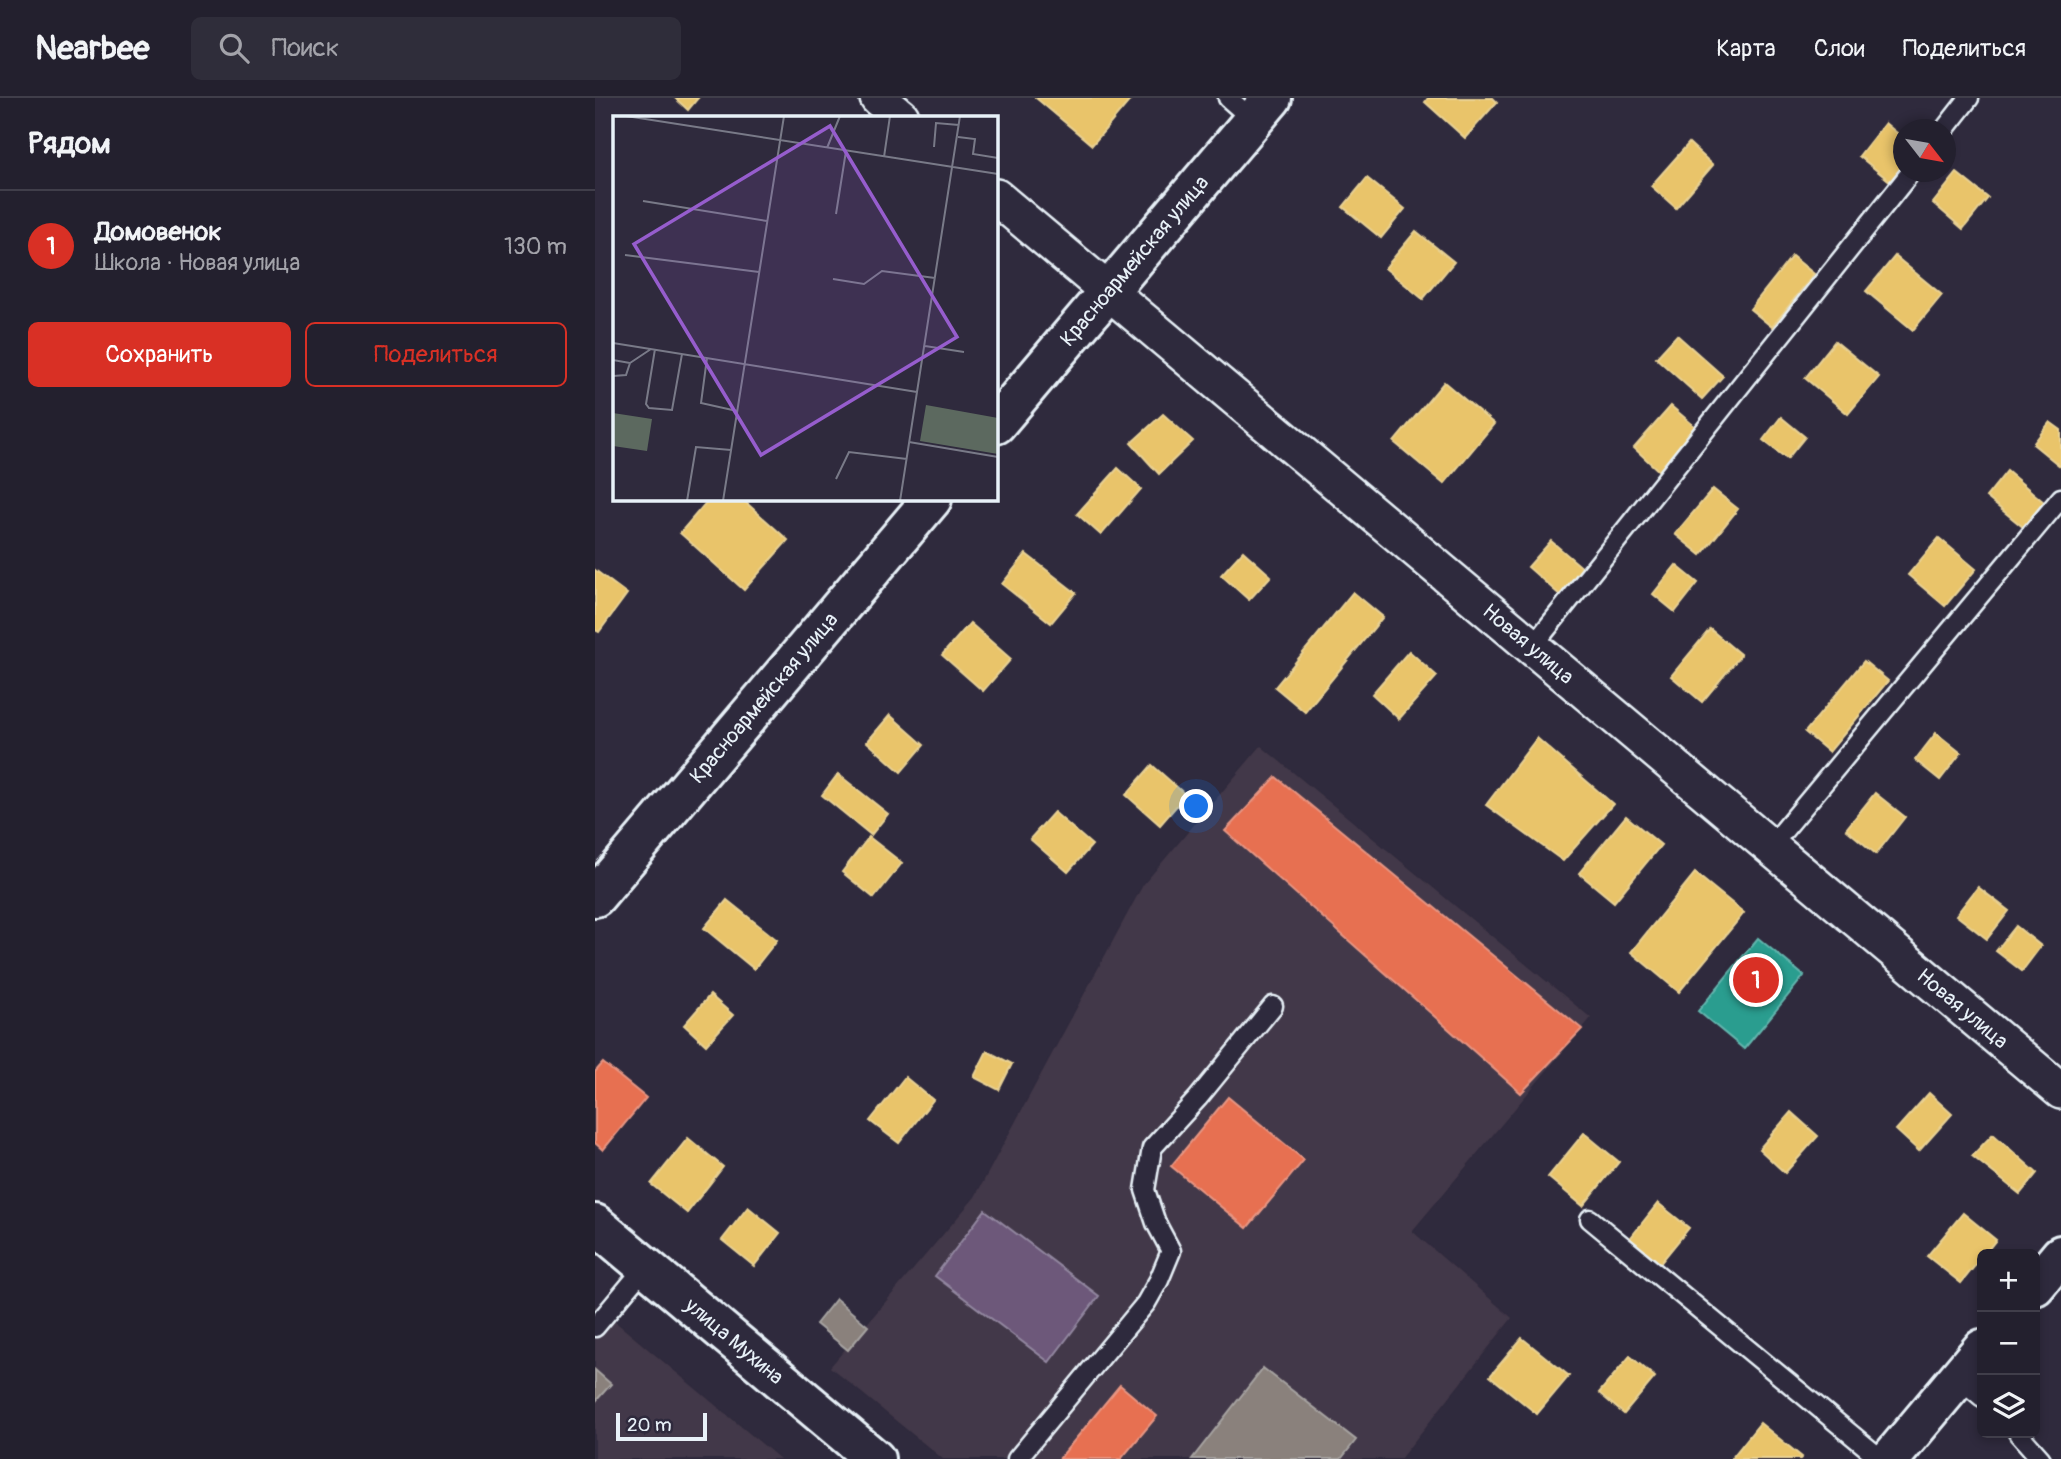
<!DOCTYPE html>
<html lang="ru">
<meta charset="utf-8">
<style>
:root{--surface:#23202e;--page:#2f2d3a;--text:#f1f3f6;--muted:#a3a3aa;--line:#403e4a;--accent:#d93025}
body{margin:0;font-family:Pangolin,sans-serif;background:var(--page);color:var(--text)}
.controls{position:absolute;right:21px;bottom:21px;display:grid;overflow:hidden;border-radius:10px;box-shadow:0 4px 10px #0003}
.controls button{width:63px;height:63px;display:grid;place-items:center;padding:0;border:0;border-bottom:2px solid var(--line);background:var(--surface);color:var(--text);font:35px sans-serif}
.compass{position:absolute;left:1298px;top:21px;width:63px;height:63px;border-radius:50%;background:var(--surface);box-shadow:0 4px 10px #0003;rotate:121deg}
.scale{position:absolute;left:21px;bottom:18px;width:91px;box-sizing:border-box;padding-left:7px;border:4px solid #e8f1f8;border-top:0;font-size:19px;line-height:24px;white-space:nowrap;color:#e8f1f8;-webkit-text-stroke:5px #2f2a3d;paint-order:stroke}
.you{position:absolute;left:602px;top:709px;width:24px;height:24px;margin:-18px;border:5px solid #fff;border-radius:50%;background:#1a73e8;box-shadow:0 0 0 10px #1a73e833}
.badge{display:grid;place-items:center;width:46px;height:46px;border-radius:50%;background:var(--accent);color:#fff;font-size:23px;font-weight:700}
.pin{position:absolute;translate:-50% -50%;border:4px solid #fff;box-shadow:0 2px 7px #0006}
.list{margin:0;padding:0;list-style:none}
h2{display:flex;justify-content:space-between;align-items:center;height:91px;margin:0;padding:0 28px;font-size:30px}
h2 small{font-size:23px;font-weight:400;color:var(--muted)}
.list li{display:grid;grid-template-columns:46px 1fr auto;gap:21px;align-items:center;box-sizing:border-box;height:112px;padding:0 28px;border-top:2px solid var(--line)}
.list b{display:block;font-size:26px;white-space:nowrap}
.list p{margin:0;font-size:23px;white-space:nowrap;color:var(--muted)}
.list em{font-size:23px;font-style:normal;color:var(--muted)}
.actions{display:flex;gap:14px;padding:21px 28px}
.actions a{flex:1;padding:16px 0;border:2px solid var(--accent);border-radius:10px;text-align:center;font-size:24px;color:var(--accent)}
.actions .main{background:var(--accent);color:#fff}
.icon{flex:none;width:38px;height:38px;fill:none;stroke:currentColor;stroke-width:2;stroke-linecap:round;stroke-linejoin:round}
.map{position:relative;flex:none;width:1466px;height:1361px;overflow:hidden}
header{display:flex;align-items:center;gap:42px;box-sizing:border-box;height:98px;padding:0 35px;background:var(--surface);border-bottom:2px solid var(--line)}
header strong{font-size:33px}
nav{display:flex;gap:38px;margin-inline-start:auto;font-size:24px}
.search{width:490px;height:63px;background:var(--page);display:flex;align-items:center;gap:18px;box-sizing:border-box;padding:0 24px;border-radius:10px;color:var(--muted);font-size:26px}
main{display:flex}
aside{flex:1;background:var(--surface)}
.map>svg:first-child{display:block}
</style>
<header>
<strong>Nearbee</strong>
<div class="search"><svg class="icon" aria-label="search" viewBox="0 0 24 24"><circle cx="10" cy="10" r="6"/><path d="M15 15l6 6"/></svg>Поиск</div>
<nav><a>Карта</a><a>Слои</a><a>Поделиться</a></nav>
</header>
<main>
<aside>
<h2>Рядом<small></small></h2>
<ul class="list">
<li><span class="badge">1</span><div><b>Домовенок</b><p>Школа · Новая улица</p></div><em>130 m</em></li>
</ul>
<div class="actions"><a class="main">Сохранить</a><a>Поделиться</a></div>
</aside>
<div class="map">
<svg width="1466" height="1361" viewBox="0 0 1466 1361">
<rect width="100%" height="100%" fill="#2f2a3d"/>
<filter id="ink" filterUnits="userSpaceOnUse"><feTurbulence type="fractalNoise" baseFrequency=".0143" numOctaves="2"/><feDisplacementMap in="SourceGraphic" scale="14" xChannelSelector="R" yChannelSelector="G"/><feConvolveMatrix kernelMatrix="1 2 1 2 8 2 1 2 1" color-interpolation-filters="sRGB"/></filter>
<g filter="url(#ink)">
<g fill="#433848">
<path d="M666 648 996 920 817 1133 917 1220 805 1361H348L235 1269 380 1099 548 787Z"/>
<path d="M0 1207 185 1361H0Z"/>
</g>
<g fill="#e9c46a" stroke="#e9d295" stroke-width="2">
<path d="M80 0H103L93 12Z"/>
<path d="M441 0H537L497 47Z"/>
<path d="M833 0H898L902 4 870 40 830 4Z"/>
<path d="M1290 25 1308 40V69L1296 84 1264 58Z"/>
<path d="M1094 45 1118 67 1081 110 1056 88Z"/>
<path d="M1362 75 1393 100 1368 131 1338 105Z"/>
<path d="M772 80 810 111 786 140 748 109Z"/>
<path d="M821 133 859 164 828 201 790 170Z"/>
<path d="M1197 158 1219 176 1177 229 1155 211Z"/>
<path d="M1300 158 1347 197 1318 232 1271 193Z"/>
<path d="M1082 237 1128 278 1107 301 1061 260Z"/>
<path d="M1240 243 1284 279 1253 316 1210 280Z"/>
<path d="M849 284 899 326 849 386 799 344Z"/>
<path d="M1076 308 1103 331 1065 374 1039 350Z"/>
<path d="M568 316 598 343 564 376 536 345Z"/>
<path d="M1186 319 1210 339 1192 361 1168 342Z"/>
<path d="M1455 324 1466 332V369L1438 346Z"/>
<path d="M523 370 546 391 506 437 482 416Z"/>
<path d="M1412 373 1449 404 1428 429 1391 399Z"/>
<path d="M1118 391 1143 411 1106 457 1080 436Z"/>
<path d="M114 401H147L193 442 149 492 85 435Z"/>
<path d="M1344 440 1381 471 1350 508 1313 477Z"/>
<path d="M956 443 989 471 966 498 933 469Z"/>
<path d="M648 453 676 478 654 502 626 477Z"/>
<path d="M431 456 481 495 456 525 407 486Z"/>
<path d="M1081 467 1103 485 1080 514 1058 496Z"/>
<path d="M0 472 32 496 4 534 0 532Z"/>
<path d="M758 494 788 519 710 614 680 589Z"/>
<path d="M375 525 416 561 388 593 347 557Z"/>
<path d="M1115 531 1146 557 1107 604 1076 578Z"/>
<path d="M814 553 842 578 804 621 777 596Z"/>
<path d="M1269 563 1293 583 1234 654 1210 634Z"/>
<path d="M295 617 329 647 306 674 272 644Z"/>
<path d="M1341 635 1366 655 1345 682 1320 662Z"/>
<path d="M942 640 1018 706 968 763 891 707Z"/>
<path d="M557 667 591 697 565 727 531 697Z"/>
<path d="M243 676 293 716 276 737 227 697Z"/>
<path d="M1280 695 1310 719 1281 756 1251 731Z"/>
<path d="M459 714 497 747 473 774 435 741Z"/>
<path d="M1031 718 1066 747 1019 804 984 775Z"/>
<path d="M274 739 307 765 279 800 247 774Z"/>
<path d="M1100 775 1149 815 1084 894 1036 854Z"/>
<path d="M1383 789 1414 813 1392 841 1361 817Z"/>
<path d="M132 802 182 842 159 871 109 830Z"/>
<path d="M1421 828 1446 848 1427 873 1401 853Z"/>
<path d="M115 897 138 917 111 947 89 927Z"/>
<path d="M392 953 417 966 404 992 379 979Z"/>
<path d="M310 979 338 1002 304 1045 275 1023Z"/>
<path d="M1334 995 1357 1016 1324 1053 1301 1032Z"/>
<path d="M1196 1014 1223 1038 1190 1075 1164 1051Z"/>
<path d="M989 1035 1024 1064 988 1108 953 1079Z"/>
<path d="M1398 1036 1442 1075 1425 1096 1377 1058Z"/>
<path d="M93 1040 128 1069 92 1115 56 1086Z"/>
<path d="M1063 1105 1094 1130 1063 1168 1033 1143Z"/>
<path d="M153 1109 185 1135 159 1168 127 1142Z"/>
<path d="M1368 1115 1401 1142 1366 1185 1332 1158Z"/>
<path d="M927 1240 974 1278 942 1316 895 1278Z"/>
<path d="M1035 1258 1060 1279 1029 1316 1004 1295Z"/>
<path d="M1165 1325 1207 1359 1205 1361H1136Z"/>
</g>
<g fill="#e76f51" stroke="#e79683" stroke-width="2">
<path d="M681 679 987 931 926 995 630 733Z"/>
<path d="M8 965 51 1000 8 1052 0 1045V974Z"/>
<path d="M633 999 709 1062 652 1130 576 1068Z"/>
<path d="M525 1287 562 1318 526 1361H464Z"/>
</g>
<path fill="#6d597a" stroke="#9287a0" stroke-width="2" d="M390 1112 504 1198 454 1264 340 1178Z"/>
<path fill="#2a9d8f" stroke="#63b6ae" stroke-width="2" d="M1163 840 1209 878 1149 951 1103 913Z"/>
<g fill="#8a817c" stroke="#a6a3a1" stroke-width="2">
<path d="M241 1201 273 1228 253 1252 221 1226Z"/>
<path d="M668 1270 761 1342 746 1361H597Z"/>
<path d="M0 1272 16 1286 0 1304Z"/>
</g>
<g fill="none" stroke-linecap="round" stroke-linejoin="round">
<g stroke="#e8f1f8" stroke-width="23">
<g id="service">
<path d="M633 0 658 22"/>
<path d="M1349 32 1374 0"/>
<path d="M937 549 1316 74"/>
<path d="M1175 749 1466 400"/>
<path d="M995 1121 1286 1361"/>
<path d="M0 1229 51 1168"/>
<path d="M1363 1279 1387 1299"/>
<path d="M1423 1335 1446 1361"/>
<path d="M422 1361 551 1205 564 1182 576 1153 561 1125 550 1092 557 1050 603 1000 678 908"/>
</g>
</g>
<g stroke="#e8f1f8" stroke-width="40">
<g id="minor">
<path d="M283 0 306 19"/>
<path id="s1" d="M401 99 1466 993"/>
</g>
</g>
<g stroke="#e8f1f8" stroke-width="44">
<g id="secondary">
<path id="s2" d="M401 326 677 0"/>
<path id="s3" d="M0 799 337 401"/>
<path id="s4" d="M0 1126 280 1361"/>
<path d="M1440 1188 1466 1157"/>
<path d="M1295 1361 1387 1251"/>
</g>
</g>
<use href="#service" stroke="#2f2a3d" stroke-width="18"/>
<use href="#minor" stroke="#2f2a3d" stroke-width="35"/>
<use href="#secondary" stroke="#2f2a3d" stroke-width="38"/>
</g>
</g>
<g text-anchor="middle" stroke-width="7" stroke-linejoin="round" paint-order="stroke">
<g font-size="21" fill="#e8f1f8" stroke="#2f2a3d">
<text dy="7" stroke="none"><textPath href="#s2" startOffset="214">Красноармейская улица</textPath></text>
<text dy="7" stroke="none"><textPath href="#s1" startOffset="695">Новая улица</textPath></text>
<text dy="7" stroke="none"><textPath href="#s3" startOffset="261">Красноармейская улица</textPath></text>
<text dy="7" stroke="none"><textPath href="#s1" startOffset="1262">Новая улица</textPath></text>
<text dy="7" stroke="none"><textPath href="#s4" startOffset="182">улица Мухина</textPath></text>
</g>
</g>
<g transform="translate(18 18)">
<rect width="385" height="385" fill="#2f2a3d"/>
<path d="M313 289 385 302V338L307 325ZM0 297 39 303 34 335 0 330Z" fill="#5c695f"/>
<path fill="none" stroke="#797a88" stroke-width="2" d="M13 0 385 58M345 21 362 23 360 38 385 42M321 31 323 7 346 9M214 32 227 0M271 41 277 0M30 85 154 105M223 98 233 35M12 139 146 156M220 163 251 168 269 155 322 162M0 227 304 276M312 230 351 236M42 233 33 288 36 292 59 294 69 238M94 242 88 287 124 295M0 244 17 247 13 259 0 260M17 247 38 233M296 326 385 341M223 363 236 336 294 343M74 385 83 331 118 334M110 385 171 0M287 385 347 0"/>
<path fill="#965dcd" fill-opacity="0.15" stroke="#965dcd" stroke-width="3.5" d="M217 10 344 221 148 339 21 128Z"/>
<rect width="385" height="385" fill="none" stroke="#e8f1f8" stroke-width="3.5"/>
</g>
</svg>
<div class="controls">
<button>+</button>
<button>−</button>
<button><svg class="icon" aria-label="layers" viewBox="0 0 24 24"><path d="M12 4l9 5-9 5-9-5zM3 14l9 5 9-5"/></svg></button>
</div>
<svg class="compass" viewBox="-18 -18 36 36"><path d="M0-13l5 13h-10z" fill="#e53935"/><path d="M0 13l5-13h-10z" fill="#a3a3aa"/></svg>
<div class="scale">20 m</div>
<div class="you"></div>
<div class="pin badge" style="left:1161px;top:882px">1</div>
</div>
</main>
